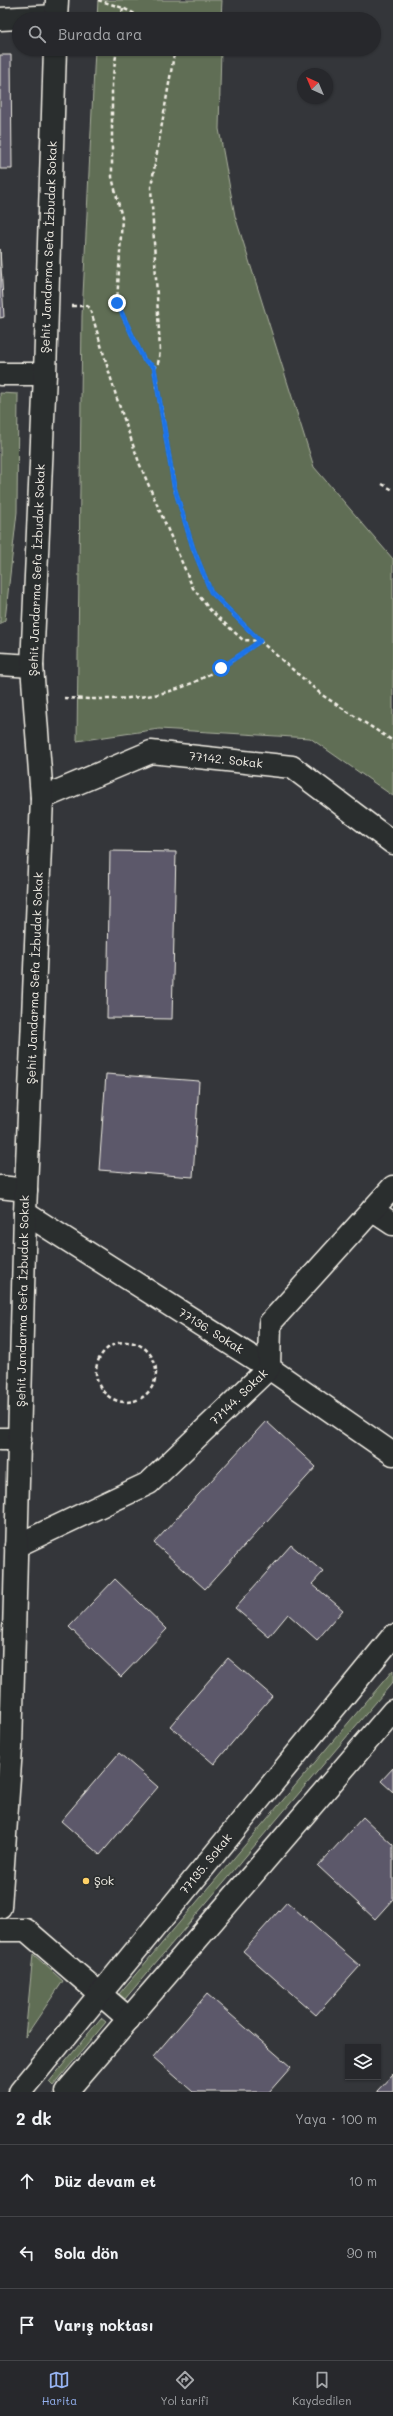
<!DOCTYPE html>
<html lang="tr">
<meta charset="utf-8">
<style>
:root{--surface:#27282c;--page:#333438;--text:#f1f3f6;--muted:#a4a6a9;--line:#434448;--accent:#95b2f1}
body{margin:0;font-family:Mali,sans-serif;background:var(--page);color:var(--text)}
.controls{position:absolute;right:12px;bottom:12px;display:grid;overflow:hidden;border-radius:0px;box-shadow:0 1px 3px #0004}
.controls button{width:36px;height:36px;display:grid;place-items:center;padding:0;border:0;border-bottom:1px solid var(--line);background:var(--surface);color:var(--text);font:20px sans-serif}
.compass{position:absolute;left:297px;top:68px;width:36px;height:36px;border-radius:50%;background:var(--surface);box-shadow:0 1px 3px #0004;rotate:316deg}
.stop{position:absolute;width:12px;height:12px;margin:-9px;border:3px solid #1a73e8;border-radius:50%;background:#fff}
.stop.end{background:#1a73e8;border-color:#fff;box-shadow:0 1px 4px #0008}
.list{margin:0;padding:0;list-style:none}
h2{display:flex;justify-content:space-between;align-items:center;height:52px;margin:0;padding:0 16px;font-size:17px}
h2 small{font-size:13px;font-weight:400;color:var(--muted)}
.list li{display:grid;grid-template-columns:26px 1fr auto;gap:12px;align-items:center;box-sizing:border-box;height:72px;padding:0 16px;border-top:1px solid var(--line)}
.list b{display:block;font-size:15px;white-space:nowrap}
.list em{font-size:13px;font-style:normal;color:var(--muted)}
.icon{flex:none;width:22px;height:22px;fill:none;stroke:currentColor;stroke-width:2;stroke-linecap:round;stroke-linejoin:round}
.map{position:relative;flex:none;width:393px;height:2092px;overflow:hidden}
.search{position:absolute;background:var(--surface);box-shadow:0 1px 3px #0004;left:12px;right:12px;top:12px;height:44px;display:flex;align-items:center;gap:10px;box-sizing:border-box;padding:0 14px;border-radius:22px;color:var(--muted);font-size:15px}
.sheet{height:268px;background:var(--surface)}
nav{display:flex;justify-content:space-around;align-items:center;box-sizing:border-box;height:56px;border-top:1px solid var(--line);background:var(--surface);font-size:11px;color:var(--muted)}
nav a{display:grid;justify-items:center;gap:2px}
nav .on{color:var(--accent)}
.map>svg:first-child{display:block}
</style>
<div class="map">
<svg width="393" height="2092" viewBox="0 0 393 2092">
<rect width="100%" height="100%" fill="#34363a"/>
<filter id="ink" filterUnits="userSpaceOnUse"><feTurbulence type="fractalNoise" baseFrequency=".025" numOctaves="2"/><feDisplacementMap in="SourceGraphic" scale="8" xChannelSelector="R" yChannelSelector="G"/><feConvolveMatrix kernelMatrix="1 2 1 2 8 2 1 2 1" color-interpolation-filters="sRGB"/></filter>
<g filter="url(#ink)">
<g fill="#606e55" stroke="#aab09e">
<path d="M98 0H222L221 19H97Z"/>
<path d="M95 49H221L219 129 235 216 314 467 393 559V796L310 738 159 729 77 741 82 316Z"/>
<path d="M0 393 18 394 17 512 5 620 0 624Z"/>
<path d="M393 1670V1682L125 1999 119 1994Z"/>
<path d="M33 1954 63 1981 25 2037Z"/>
<path d="M101 2018 106 2022 53 2086 49 2082Z"/>
</g>
<g fill="#5b596a" stroke="#f4f1e8">
<path d="M0 55H11L12 169H0Z"/>
<path d="M0 249 4 317 0 318Z"/>
<path d="M110 851 176 852 172 1019 107 1018Z"/>
<path d="M106 1074 199 1081 193 1177 99 1170Z"/>
<path d="M266 1421 316 1467 205 1589 154 1543Z"/>
<path d="M291 1545 323 1572 312 1584 343 1610 317 1640 288 1614 269 1637 235 1608Z"/>
<path d="M115 1579 167 1629 121 1677 69 1627Z"/>
<path d="M228 1658 272 1696 214 1764 170 1726Z"/>
<path d="M119 1753 158 1787 100 1855 61 1821Z"/>
<path d="M393 1768V1792L381 1781Z"/>
<path d="M363 1817 393 1845V1899L375 1919 318 1866Z"/>
<path d="M287 1902 360 1966 316 2015 243 1951Z"/>
<path d="M207 1994 291 2067 269 2092H193L153 2057Z"/>
<path d="M393 2074V2092H377V2091Z"/>
</g>
<g fill="none" stroke-linecap="round" stroke-linejoin="round">
<g stroke="#f4f1e8" stroke-width="25">
<g id="street">
<path d="M0 19 56 16"/>
<path d="M0 374H45"/>
<path d="M0 664 32 666"/>
<path d="M42 798 151 752 292 767 393 843"/>
<path d="M0 1187 26 1190"/>
<path d="M372 1210 393 1224"/>
<path d="M25 1213 269 1368 393 1454"/>
<path d="M0 1439H20"/>
<path d="M16 1546 149 1483 269 1368 270 1323 393 1187"/>
<path d="M0 1930H26L129 2019"/>
<path d="M20 2092 393 1636"/>
<path d="M66 2092 393 1711"/>
</g>
</g>
<g stroke="#f4f1e8" stroke-width="25">
<g id="secondary">
<path d="M56 19 57 0"/>
<path d="M0 1907 11 1748 25 1213 42 798 32 666 45 374 55 49"/>
</g>
</g>
<g stroke="#f4f1e8" stroke-width="2.5" stroke-dasharray="4 3" stroke-linecap="butt">
<path d="M98 0 123 8 145 19"/>
<path d="M121 19 123 8"/>
<path d="M117 49 112 82V177L122 218 117 303 144 360 154 367 158 364 160 351 151 187 175 49"/>
<path d="M72 306H87L90 308 117 399 140 465 193 588 210 610 243 640 260 641 322 695 393 741"/>
<path d="M382 484 393 490"/>
<path d="M64 698C104 700 152 701 190 684 215 673 237 657 260 641L211 592 193 548 174 486 154 367"/>
<circle cx="126" cy="1372" r="30"/>
</g>
<use href="#street" stroke="#2a2d2e" stroke-width="22"/>
<use href="#secondary" stroke="#2a2d2e" stroke-width="22"/>
</g>
</g>
<g fill="none" stroke-linecap="round" stroke-linejoin="round" filter="url(#ink)">
<path stroke="#1a73e8" stroke-width="5" d="M117 303 144 360 154 367 174 486 193 548 211 592 260 641 221 668"/>
</g>
<circle fill="#ffd166" stroke="#2a2d2e" stroke-width="1.5" cx="86" cy="1881" r="4"/>
<g text-anchor="middle" stroke-width="3.5" stroke-linejoin="round" paint-order="stroke">
<g font-size="12" fill="#f4f1e8" stroke="#2a2d2e">
<text transform="translate(49 247) rotate(-88)" y="4">Şehit Jandarma Sefa İzbudak Sokak</text>
<text transform="translate(37 570) rotate(-88)" y="4">Şehit Jandarma Sefa İzbudak Sokak</text>
<text transform="translate(226 760) rotate(6)" y="4">77142. Sokak</text>
<text transform="translate(35 978) rotate(-88)" y="4">Şehit Jandarma Sefa İzbudak Sokak</text>
<text transform="translate(23 1301) rotate(-89)" y="4">Şehit Jandarma Sefa İzbudak Sokak</text>
<text transform="translate(211 1331) rotate(32)" y="4">77136. Sokak</text>
<text transform="translate(239 1397) rotate(-44)" y="4">77144. Sokak</text>
<text transform="translate(206 1864) rotate(-51)" y="4">77135. Sokak</text>
</g>
<g font-size="12" fill="#f4f1e8" stroke="#2a2d2e" text-anchor="start">
<text x="94" y="1885">Şok</text>
</g>
</g>
</svg>
<div class="controls">
<button><svg class="icon" aria-label="layers" viewBox="0 0 24 24"><path d="M12 4l9 5-9 5-9-5zM3 14l9 5 9-5"/></svg></button>
</div>
<svg class="compass" viewBox="-18 -18 36 36"><path d="M0-13l5 13h-10z" fill="#e53935"/><path d="M0 13l5-13h-10z" fill="#a4a6a9"/></svg>
<div class="stop" style="left:221px;top:668px"></div>
<div class="stop end" style="left:117px;top:303px"></div>
<div class="search"><svg class="icon" aria-label="search" viewBox="0 0 24 24"><circle cx="10" cy="10" r="6"/><path d="M15 15l6 6"/></svg>Burada ara</div>
</div>
<section class="sheet">
<h2>2 dk<small>Yaya · 100 m</small></h2>
<ul class="list">
<li><svg class="icon" aria-label="ahead" viewBox="0 0 24 24"><path d="M12 20V5M6 11l6-6 6 6"/></svg><div><b>Düz devam et</b></div><em>10 m</em></li>
<li><svg class="icon" aria-label="left" viewBox="0 0 24 24"><path d="M17 20v-9H6M10 6l-5 5 5 5"/></svg><div><b>Sola dön</b></div><em>90 m</em></li>
<li><svg class="icon" aria-label="arrive" viewBox="0 0 24 24"><path d="M6 21V4h12l-3 4 3 4H6"/></svg><div><b>Varış noktası</b></div></li>
</ul>
</section>
<nav>
<a class="on"><svg class="icon" aria-label="map" viewBox="0 0 24 24"><path d="M3 6l6-2 6 2 6-2v14l-6 2-6-2-6 2zM9 4v14M15 6v14"/></svg>Harita</a>
<a><svg class="icon" aria-label="directions" viewBox="0 0 24 24"><path d="M12 3l9 9-9 9-9-9zM9 14v-3h6M13 9l2 2-2 2"/></svg>Yol tarifi</a>
<a><svg class="icon" aria-label="saved" viewBox="0 0 24 24"><path d="M7 4h10v16l-5-4-5 4z"/></svg>Kaydedilen</a>
</nav>
